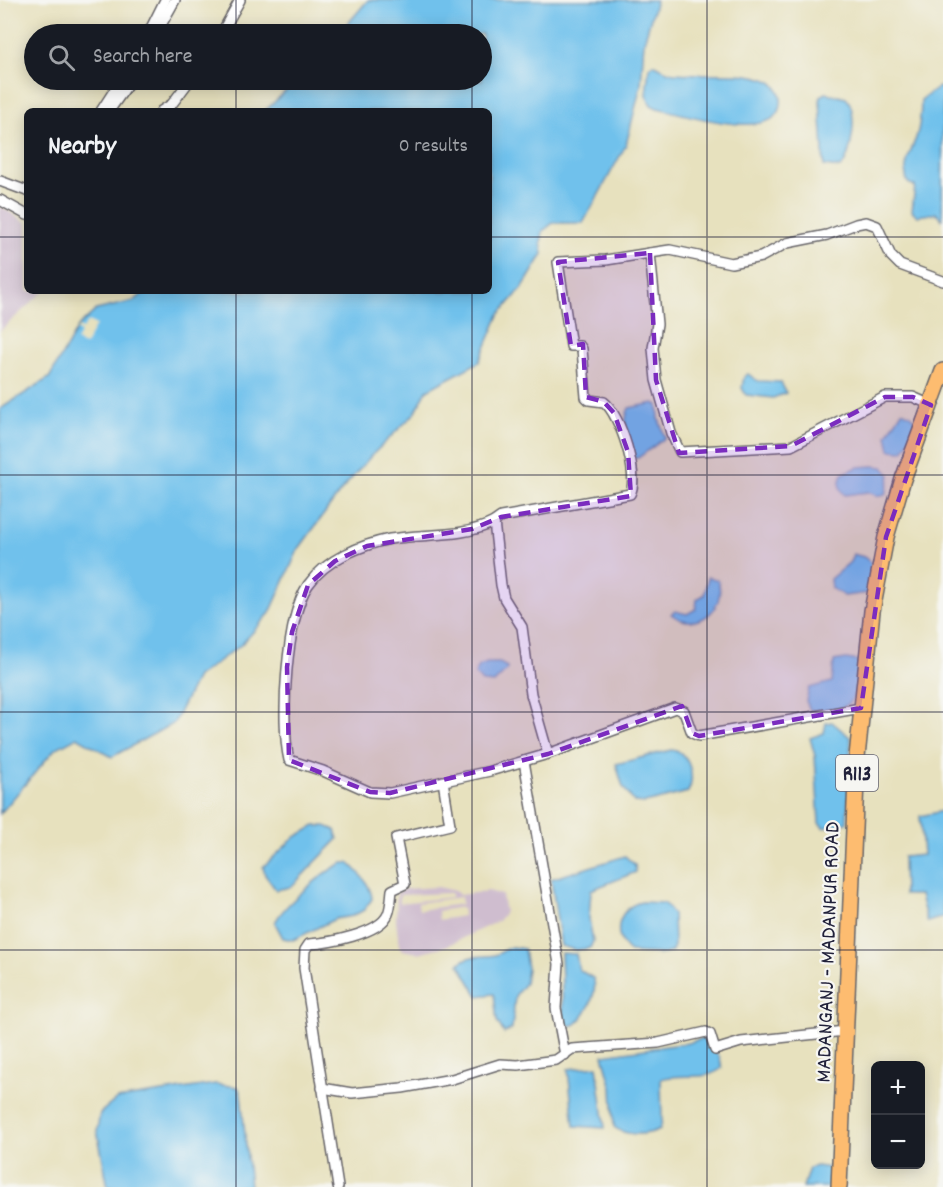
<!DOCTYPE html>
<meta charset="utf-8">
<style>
:root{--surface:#171b24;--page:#20242c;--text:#f1f3f6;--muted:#9ea1a6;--line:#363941}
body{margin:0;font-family:Dekko,sans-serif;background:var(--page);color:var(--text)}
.controls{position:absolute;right:18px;bottom:18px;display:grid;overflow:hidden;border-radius:9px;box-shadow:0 3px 15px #0003}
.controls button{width:54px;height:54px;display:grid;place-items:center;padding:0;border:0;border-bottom:2px solid var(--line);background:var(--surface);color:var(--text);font:30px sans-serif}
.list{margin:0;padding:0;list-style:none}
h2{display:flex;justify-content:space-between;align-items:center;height:78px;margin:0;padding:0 24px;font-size:26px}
h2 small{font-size:20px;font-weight:400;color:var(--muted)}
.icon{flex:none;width:33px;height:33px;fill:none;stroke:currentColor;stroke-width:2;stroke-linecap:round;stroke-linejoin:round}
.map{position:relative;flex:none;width:943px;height:1187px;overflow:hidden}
.search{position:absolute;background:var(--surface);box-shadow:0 3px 15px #0003;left:24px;top:24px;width:468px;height:66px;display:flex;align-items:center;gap:15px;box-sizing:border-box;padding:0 21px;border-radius:33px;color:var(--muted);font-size:22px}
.panel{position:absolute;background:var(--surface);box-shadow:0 3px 15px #0003;left:24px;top:108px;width:468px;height:186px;border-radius:9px}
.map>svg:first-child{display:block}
</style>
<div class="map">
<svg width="943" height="1187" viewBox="0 0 943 1187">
<rect width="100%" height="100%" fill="#f6f6f2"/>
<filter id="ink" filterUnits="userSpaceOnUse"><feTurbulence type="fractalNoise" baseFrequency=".0167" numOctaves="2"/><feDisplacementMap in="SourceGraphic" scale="12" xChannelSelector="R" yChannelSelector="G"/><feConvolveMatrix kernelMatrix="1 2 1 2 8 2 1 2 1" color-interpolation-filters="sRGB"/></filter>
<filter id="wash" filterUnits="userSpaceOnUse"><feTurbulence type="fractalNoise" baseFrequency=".008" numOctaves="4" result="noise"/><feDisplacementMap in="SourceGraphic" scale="24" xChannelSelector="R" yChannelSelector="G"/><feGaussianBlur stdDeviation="1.35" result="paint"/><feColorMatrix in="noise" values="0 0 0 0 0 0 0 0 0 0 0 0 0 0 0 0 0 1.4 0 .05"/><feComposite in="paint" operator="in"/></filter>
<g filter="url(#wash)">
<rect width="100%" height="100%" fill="#e7e1be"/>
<g fill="#cfbdcf" fill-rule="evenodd">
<path d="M0 206 27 223V291H44L0 331Z"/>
<path d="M438 887 456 891 459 895 489 891 502 895 505 912 498 921 446 946 418 953 402 950 399 946 396 920 397 893 404 889ZM451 893V897L400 903V895ZM461 897 462 904 419 910 418 903ZM462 907 463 916 439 920 438 911Z"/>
</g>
<g fill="#70c1ec" stroke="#497294" stroke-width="1.5">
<path d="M368 0H656L644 42 641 85 626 145 583 223H553L543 231 541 242 543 254 523 287 499 315 479 362 427 390 415 413 371 456 340 492 298 550 270 613 242 644 197 677 174 723 112 757 77 737 55 749 0 814V409L49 378 78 327 96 310 134 301 146 291H489V111H265L297 80H482V34H339Z"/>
<path d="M653 64C660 67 666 72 674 73 699 76 747 69 769 81 776 84 780 92 781 99 785 147 682 113 657 108L651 105 646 95 649 67Z"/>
<path d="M939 87 943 88 942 220 937 213 918 216 912 211 915 186 908 183C901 169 911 151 916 138 920 126 921 112 921 100Z"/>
<path d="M826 93 846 98C859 109 852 159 840 168L824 166 820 101 821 96Z"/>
<path d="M748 374 758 381 781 382 786 393 773 398 746 395 742 388 744 377Z"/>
<path d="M654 403 658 405 659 419 665 438 638 458H633C629 441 621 425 629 408Z"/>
<path d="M902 411 911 415 919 425 903 451 890 450 887 435Z"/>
<path d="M874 466 883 467 890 475 886 494 878 496 868 492 845 495C838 489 839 482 842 474L858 467Z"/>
<path d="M853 554 864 557 874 565 869 593 844 596 831 588 830 579 850 562Z"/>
<path d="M708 577 718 580C727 609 697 634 671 614L675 611 687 614 696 609 697 599 704 595Z"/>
<path d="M846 659 859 661C856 700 855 714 810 710L806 701 809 688 832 682 834 661Z"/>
<path d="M487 663H500L507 667V670L494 683 482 682 475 674 479 666Z"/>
<path d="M832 722 851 738 847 822 824 828 819 823 815 756 810 738 824 733 826 723Z"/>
<path d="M671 750C689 752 696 776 688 792L645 803 634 802 623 787 616 764Z"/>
<path d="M943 811V917L927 922 920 895H904L903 857 923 855 920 816Z"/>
<path d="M315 826H325L335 830 338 839 291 887 276 890 265 875 263 867 295 837Z"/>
<path d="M625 856 635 865 636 872 591 890 589 919 593 941 590 948 576 950 561 946 551 879Z"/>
<path d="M343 863H349C359 872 371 885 372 899L364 910 353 916 335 919 293 940 283 938 275 923C282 906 326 870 343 863Z"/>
<path d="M642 902 664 903 673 914 674 946 671 952 664 954 630 952C610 937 618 906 642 902Z"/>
<path d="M512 947 524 949 527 968 525 983 515 996 512 1029 504 1033 497 1021 494 994 478 996 459 964C470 953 483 958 495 955 502 953 505 948 512 947Z"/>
<path d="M561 953 576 954 579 970 593 978C599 991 585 1021 572 1026L565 1024 563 1016Z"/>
<path d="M706 1037 720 1058 722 1068C705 1082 680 1072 661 1079L662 1121 660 1129C647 1136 625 1136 614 1127L612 1088 603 1055 688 1043Z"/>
<path d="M597 1066 605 1128 574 1126 568 1069Z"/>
<path d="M215 1084 238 1087 241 1094 250 1187H108L97 1130 100 1113 117 1099Z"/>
<path d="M816 1166 831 1168 835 1187H803L809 1168Z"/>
</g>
<path fill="#e7e1be" d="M88 321 96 325 85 345 76 341 81 332 77 330 78 327 83 329Z"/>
</g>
<g filter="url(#ink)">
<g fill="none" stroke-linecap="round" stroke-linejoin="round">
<g stroke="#676569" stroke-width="12">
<g id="street">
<path d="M148 34 165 0"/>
<path d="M156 34 175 0"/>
<path d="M221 34 240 0"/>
<path d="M101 111 121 80"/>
<path d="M109 111 131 80"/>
<path d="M161 111 172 104 190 80"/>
<path d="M0 181 27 191"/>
<path d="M0 200 27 215"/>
<path d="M931 405 913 397H885L791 446 680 452 671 433 656 380 653 348 657 324 650 253 670 250 731 263 761 257 787 243 827 235 856 224 866 222 877 226 891 256 900 265 943 281"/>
<path d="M494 522C463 538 424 533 390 539 361 545 326 559 308 585 286 617 280 722 289 760L323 771 370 792 390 793 490 771 548 754 675 708 684 711 692 733 699 736 861 708"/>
<path d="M548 754 531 694 522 627 504 598 501 585 494 522 501 517 630 494C640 476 620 414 604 402L589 400 586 397 582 349 580 346H571L558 262 606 260 650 253"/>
<path d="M524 761 559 964 556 1008 565 1055"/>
<path d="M322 1088 352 1093 402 1088 452 1079 500 1064 518 1065 556 1060 572 1049 658 1043 706 1032 710 1034 715 1050 741 1042 845 1031"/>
<path d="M338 1187 304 968 305 950 309 944C328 943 380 934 388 914 391 907 391 898 392 890L405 884 396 838 450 825 443 781"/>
</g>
</g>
<g stroke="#676569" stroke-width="18">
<path id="primary" d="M839 1187 857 757 872 611 886 537 903 479 943 371"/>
</g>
<use href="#street" stroke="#fff" stroke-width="9"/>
<use href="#primary" stroke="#fdbc6f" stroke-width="15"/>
</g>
</g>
<path fill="#7b2cbf" fill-opacity="0.2" stroke="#7b2cbf" stroke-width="4.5" stroke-dasharray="12 8" stroke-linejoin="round" d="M650 253 656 380 679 453 791 446 885 397H913L931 405 886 537 861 708 699 736 692 733 682 706 548 754 390 793 370 792 289 760 287 667 292 632 308 585 335 561 367 546 472 529 501 517 631 496 628 452 614 413 604 402 586 397 583 344 571 346 558 262Z"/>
<path fill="none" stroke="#22223b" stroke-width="1.5" stroke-opacity="0.55" d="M236 0V34M472 0V34M707 0V1187M236 80V111M472 80V111M0 237H27M489 237H943M236 291V1187M472 291V1187M0 475H943M0 712H943M0 950H943"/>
<g text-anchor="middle" stroke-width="4.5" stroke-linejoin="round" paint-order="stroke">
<rect fill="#f6f6f2" stroke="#626272" stroke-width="1.5" x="836" y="755" width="42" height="36" rx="4.5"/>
<g font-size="21" font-weight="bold" fill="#22223b">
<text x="857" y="780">R113</text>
</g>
<g font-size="22" fill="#22223b" stroke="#f6f6f2">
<text transform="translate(826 952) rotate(-88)" y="8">MADANGANJ - MADANPUR ROAD</text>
</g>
</g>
</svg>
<div class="controls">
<button>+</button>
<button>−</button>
</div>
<div class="search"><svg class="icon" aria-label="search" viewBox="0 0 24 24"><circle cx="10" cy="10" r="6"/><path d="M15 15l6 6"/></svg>Search here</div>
<section class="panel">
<h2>Nearby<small>0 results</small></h2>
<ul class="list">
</ul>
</section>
</div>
